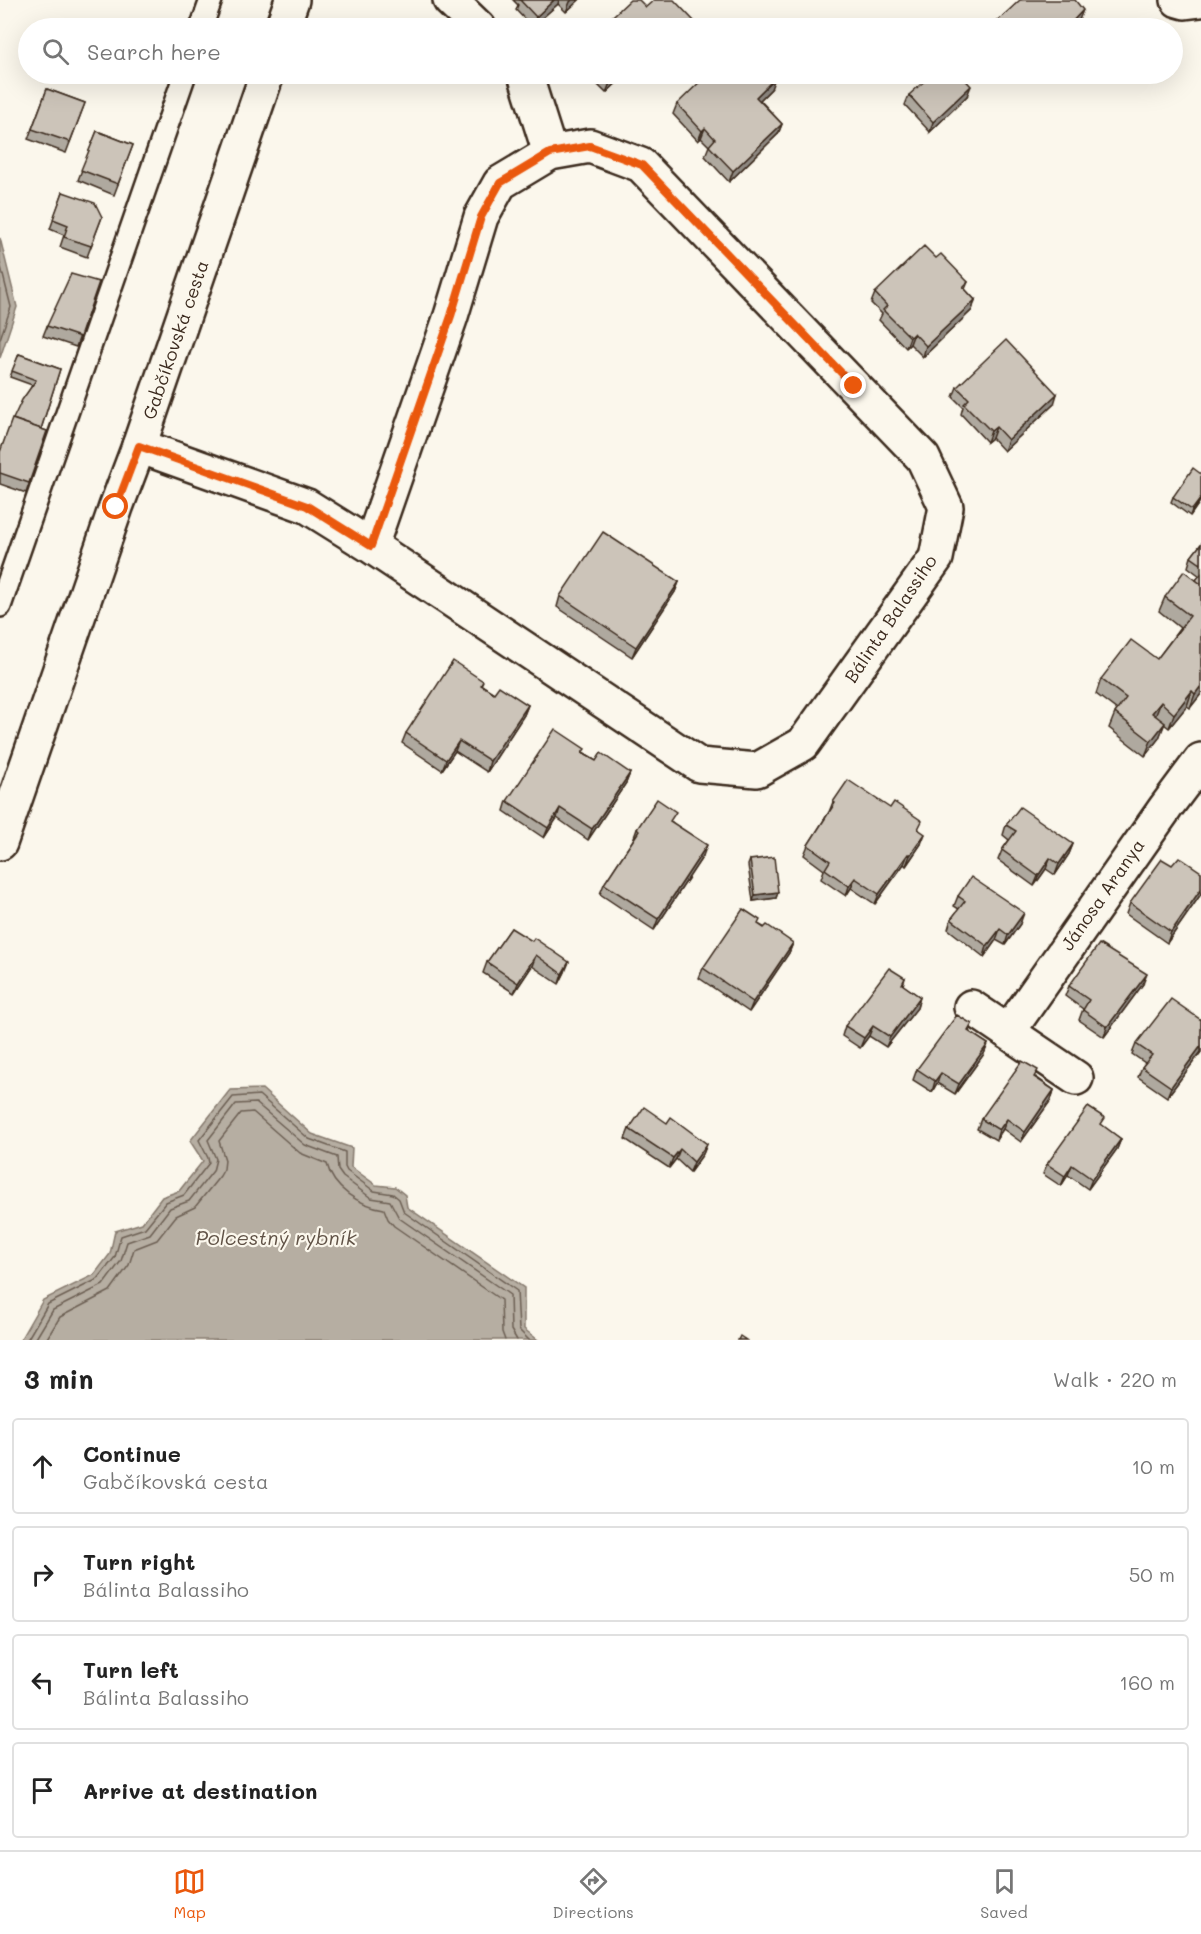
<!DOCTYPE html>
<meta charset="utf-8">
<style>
:root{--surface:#fff;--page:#f6f6f6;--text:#222;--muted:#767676;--line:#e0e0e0;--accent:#ea580c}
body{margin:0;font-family:Mali,sans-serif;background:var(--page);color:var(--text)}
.stop{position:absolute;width:18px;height:18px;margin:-14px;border:4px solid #ea580c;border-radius:50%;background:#fff}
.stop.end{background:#ea580c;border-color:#fff;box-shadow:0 2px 6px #0008}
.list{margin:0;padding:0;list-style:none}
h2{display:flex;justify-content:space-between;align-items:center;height:78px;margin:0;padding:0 24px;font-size:26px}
h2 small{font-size:20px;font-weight:400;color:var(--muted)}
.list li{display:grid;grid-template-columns:39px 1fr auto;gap:18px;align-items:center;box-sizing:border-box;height:96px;margin:0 12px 12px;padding:0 12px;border:2px solid var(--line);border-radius:6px}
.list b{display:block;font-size:22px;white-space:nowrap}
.list p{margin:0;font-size:20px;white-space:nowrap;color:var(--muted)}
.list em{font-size:20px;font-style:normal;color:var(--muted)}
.icon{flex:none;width:33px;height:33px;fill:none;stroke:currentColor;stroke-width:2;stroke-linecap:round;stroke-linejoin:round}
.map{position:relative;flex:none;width:1201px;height:1340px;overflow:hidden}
.search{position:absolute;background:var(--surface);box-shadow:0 6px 24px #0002;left:18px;right:18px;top:18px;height:66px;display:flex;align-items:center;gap:15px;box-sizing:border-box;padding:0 21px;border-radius:33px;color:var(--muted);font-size:22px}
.sheet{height:510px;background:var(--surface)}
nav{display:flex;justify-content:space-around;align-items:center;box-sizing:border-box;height:84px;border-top:2px solid var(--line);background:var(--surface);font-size:16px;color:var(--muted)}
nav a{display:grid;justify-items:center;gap:3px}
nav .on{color:var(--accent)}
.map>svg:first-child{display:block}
</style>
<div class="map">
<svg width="1201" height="1340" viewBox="0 0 1201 1340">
<rect width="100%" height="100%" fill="#fbf7ec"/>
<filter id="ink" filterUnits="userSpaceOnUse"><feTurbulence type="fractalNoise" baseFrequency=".0167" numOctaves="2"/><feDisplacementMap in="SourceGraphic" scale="12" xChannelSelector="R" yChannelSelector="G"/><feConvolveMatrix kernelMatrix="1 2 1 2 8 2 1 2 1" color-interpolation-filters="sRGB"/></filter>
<g filter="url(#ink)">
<g fill="#b6aea2" stroke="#85796d" stroke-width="1.5">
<path d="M0 238 17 307 0 358Z"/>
<path d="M262 1089 312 1134 352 1148 351 1167 376 1185 395 1187 405 1195 407 1207 524 1288V1329L538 1340H20L43 1300 94 1275 110 1254 115 1231 142 1223 162 1197 179 1191 203 1161 190 1141 230 1090Z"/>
</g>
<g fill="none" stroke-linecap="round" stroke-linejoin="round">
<g stroke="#6c5f53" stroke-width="1.5">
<path d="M0 263 11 307 0 339"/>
<path d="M27 1340 48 1304 98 1279 115 1257 121 1236 145 1228 166 1202 184 1195 209 1163 208 1158 199 1140 233 1097 259 1095 309 1139 345 1152V1167L347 1171 374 1191 393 1194 399 1199 404 1212 517 1291 519 1330 529 1340"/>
<path d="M35 1340 53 1310 103 1285 121 1261 127 1242 150 1234 170 1208 189 1201 213 1171 216 1159 208 1140 236 1104 256 1103 305 1145 337 1157 338 1170 343 1177 371 1198 390 1201 399 1218 510 1295 511 1330 517 1340"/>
<path d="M46 1340 60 1317 110 1291 129 1265 134 1249 157 1240 176 1216 195 1207 220 1176 224 1169 225 1160 219 1141 241 1113 253 1112 300 1153 327 1164C333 1189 359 1205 384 1209L388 1219 394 1226 501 1300 502 1332 505 1340"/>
</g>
<g stroke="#3b2a1e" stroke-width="26">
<g id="lane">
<path d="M201 28 211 0"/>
<path d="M0 606 185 74"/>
</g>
</g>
<g stroke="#3b2a1e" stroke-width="38">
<g id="street">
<path d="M450 0 479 28"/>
<path d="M1178 0 1185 2 1201 0"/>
<path d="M525 74 550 153"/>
<path d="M139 446 307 506 371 546 699 765 757 770 803 744 936 558 946 507 923 458 641 165 590 146 550 153 500 183 481 217 451 316 371 546"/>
<path d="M971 1007 1076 1078"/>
<path d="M1008 1032 1166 807 1201 760"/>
</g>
</g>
<g stroke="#3b2a1e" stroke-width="38">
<g id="secondary">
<path d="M282 28 292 0"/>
<path d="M0 843 116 507 139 446 267 74"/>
</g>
</g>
<use href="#lane" stroke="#fbf7ec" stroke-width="21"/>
<use href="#street" stroke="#fbf7ec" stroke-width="33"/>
<use href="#secondary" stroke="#fbf7ec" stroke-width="33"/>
</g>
<g fill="#afa99f" stroke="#3b2a1e" stroke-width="1.5">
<path d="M513 0H579L566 12 558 4 532 27 516 10 518 5Z"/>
<path d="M590 74H626L606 93 589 76Z"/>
<path d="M635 74H645L639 79Z"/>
<path d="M47 89 85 103 66 153 28 139Z"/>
<path d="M771 89 760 100 782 124 778 134 729 182 705 156 709 146 701 138 698 141 673 114 677 104Z"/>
<path d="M909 95 967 96 930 132 905 105Z"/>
<path d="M97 131 133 145 114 195 78 180Z"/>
<path d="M63 192 102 217 87 257 60 247 64 235 50 229Z"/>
<path d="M936 258 968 282 965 289 975 300 972 310 923 357 910 344 906 348 879 320 882 314 871 303 875 293Z"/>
<path d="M99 282 76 347 43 336 47 326Z"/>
<path d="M19 354 60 369 41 429 47 431 26 493 0 484V452L13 420 32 385 10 377Z"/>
<path d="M957 387 1054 404 1004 451 992 438 987 442 961 414 963 407 953 397Z"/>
<path d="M1201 474V500L1190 516 1171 502 1173 497Z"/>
<path d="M1201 544V694L1190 708 1187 706 1169 728 1164 724 1159 738 1145 756 1109 728 1115 713 1117 710 1096 694 1101 679 1157 659 1180 628 1159 611 1165 597 1196 580 1200 576 1188 567 1191 557Z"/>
<path d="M679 582 675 592 632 657 557 607 560 596Z"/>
<path d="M482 685 494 693 528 705 524 715 487 772 455 751 442 770 402 743 406 733Z"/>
<path d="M583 753 596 761 630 773 626 783 588 840 557 818 544 838 504 811 507 801Z"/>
<path d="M833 802 919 829 921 844 906 866 904 864 875 904 851 888 846 896 821 879 824 870 804 855 808 845 829 812Z"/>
<path d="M672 822 703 856 654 930 600 894 604 884 633 840 637 829Z"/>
<path d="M1006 825 1073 844 1069 854 1055 875 1046 869 1034 886 998 860 1002 850 1009 840 1003 835Z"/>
<path d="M750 860 778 892 776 898 753 901 748 865Z"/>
<path d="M1172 865 1201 872V894L1167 943 1126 914 1130 903Z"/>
<path d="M958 896 1020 924 1005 945 996 940 984 957 948 929 951 919 959 909 954 906Z"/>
<path d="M758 924 793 943 789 953 749 1012 699 978 703 968Z"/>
<path d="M511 928 565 972 559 984 532 966 514 993 483 973 487 962Z"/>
<path d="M905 978 903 985 920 997 917 1008 886 1047 869 1036 860 1048 842 1036 845 1026Z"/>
<path d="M1143 984 1104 1037 1079 1020 1083 1009 1065 996 1069 986Z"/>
<path d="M1201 1020V1052L1167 1097 1138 1077 1142 1067 1145 1063 1132 1054 1136 1044Z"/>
<path d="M972 1024 969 1032 988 1044 984 1054 955 1094 937 1083 932 1092 913 1080 917 1069Z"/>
<path d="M1036 1077 1054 1090 1051 1100 1021 1142 1003 1129 996 1140 977 1129 981 1119Z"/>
<path d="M667 1123 707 1144 703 1154 690 1172 676 1159 669 1168 625 1139 629 1129Z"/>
<path d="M1102 1126 1121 1139 1117 1149 1088 1189 1068 1175 1061 1186 1043 1174 1047 1164Z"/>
</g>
<g fill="#8f8982" stroke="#3b2a1e" stroke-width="1.5">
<path d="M554 0H559L558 4 532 27 536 17Z"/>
<path d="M572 0H579L566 12 570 2Z"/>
<path d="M1083 10 1079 20 1072 28 1070 24Z"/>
<path d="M694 21 691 28H685Z"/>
<path d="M619 74H626L606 93 610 83Z"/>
<path d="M775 78 771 89 753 107 756 97Z"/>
<path d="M971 86 967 96 930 132 933 122Z"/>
<path d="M782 124 778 134 729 182 733 171Z"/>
<path d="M705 128 701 138 698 141 702 131Z"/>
<path d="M975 300 972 310 923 357 926 346Z"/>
<path d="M914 333 910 344 906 348 910 337Z"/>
<path d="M1057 394 1054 404 1004 451 1008 440Z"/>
<path d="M996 427 992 438 987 442 991 431Z"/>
<path d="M1201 498V500L1190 516 1192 510Z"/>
<path d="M679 582 675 592 632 657 636 647Z"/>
<path d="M1201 686V694L1190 708 1195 694Z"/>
<path d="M1192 691 1187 706 1169 728 1174 714Z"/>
<path d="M1161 702 1155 717 1152 713Z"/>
<path d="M528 705 524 715 487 772 490 761Z"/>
<path d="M1165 723 1159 738 1145 756 1151 741Z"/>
<path d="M459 741 455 751 442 770 446 760Z"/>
<path d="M630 773 626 783 588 840 592 829Z"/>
<path d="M560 808 557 818 544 838 548 828Z"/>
<path d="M925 834 921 844 906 866 910 855Z"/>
<path d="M1073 844 1069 854 1055 875 1059 864Z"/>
<path d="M707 845 703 856 654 930 658 919Z"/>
<path d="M908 854 904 864 875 904 879 894Z"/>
<path d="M1050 858 1046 869 1034 886 1038 876Z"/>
<path d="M855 878 851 888 846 896 849 886Z"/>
<path d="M1201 889V894L1167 943 1171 932Z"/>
<path d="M778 892 776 898 753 901 755 895Z"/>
<path d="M1024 913 1020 924 1005 945 1008 935Z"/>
<path d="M1000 929 996 940 984 957 987 946Z"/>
<path d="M793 943 789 953 749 1012 753 1002Z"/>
<path d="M536 955 532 966 514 993 518 983Z"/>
<path d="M569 962 565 972 559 984 562 974Z"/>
<path d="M1147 974 1143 984 1104 1037 1107 1027Z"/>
<path d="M920 997 917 1008 886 1047 890 1037Z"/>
<path d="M873 1026 869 1036 860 1048 864 1038Z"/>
<path d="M988 1044 984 1054 955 1094 959 1084Z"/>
<path d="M1201 1046V1052L1167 1097 1171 1087Z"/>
<path d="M941 1073 937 1083 932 1092 935 1081Z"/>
<path d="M1054 1090 1051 1100 1021 1142 1025 1132Z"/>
<path d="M1007 1119 1003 1129 996 1140 999 1130Z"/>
<path d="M1121 1139 1117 1149 1088 1189 1092 1179Z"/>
<path d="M707 1144 703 1154 690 1172 694 1162Z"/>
<path d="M680 1149 676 1159 669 1168 673 1158Z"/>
<path d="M1072 1165 1068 1175 1061 1186 1065 1176Z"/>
</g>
<g fill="#ccc4b9" stroke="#3b2a1e" stroke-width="1.5">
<path d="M520 0H554L536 17Z"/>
<path d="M630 0H639L646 7 654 0H674L694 21 685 28H600Z"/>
<path d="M1020 0H1075L1083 10 1070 24 1074 28H993L992 26Z"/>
<path d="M601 74H619L610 83Z"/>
<path d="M708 74H770L775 78 756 97 782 124 733 171 709 146 715 139 705 128 702 131 677 104Z"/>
<path d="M932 74H960L971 86 933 122 909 95Z"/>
<path d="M47 89 85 103 70 142 32 129Z"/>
<path d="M97 131 133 145 118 184 81 170Z"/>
<path d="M63 192 95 203 102 217 91 246 64 237 68 225 53 219Z"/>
<path d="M924 246 936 258 941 254 968 282 963 287 975 300 926 346 914 333 910 337 883 310 887 306 875 293Z"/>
<path d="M71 274 99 282 80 337 47 326Z"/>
<path d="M1006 340 1057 394 1008 440 996 427 991 431 964 404 969 399 957 387Z"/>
<path d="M19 354 60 369 41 429 13 419 22 400 36 380 12 371Z"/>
<path d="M12 419 47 431 29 483 0 473V452Z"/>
<path d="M1193 468 1201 474V498L1192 510 1173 497Z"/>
<path d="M603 532 679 582 636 647 560 596Z"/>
<path d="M1201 544V564L1191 557Z"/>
<path d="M1184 571 1201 584V686L1195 694 1192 691 1174 714 1161 702 1152 713 1165 723 1151 741 1115 713 1126 698 1101 679 1131 640 1157 659 1190 616 1165 597Z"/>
<path d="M1201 574V584L1196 580Z"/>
<path d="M453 661 483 681 481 685 494 693 499 686 528 705 490 761 459 741 446 760 406 733Z"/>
<path d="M555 729 585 749 582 753 596 761 601 753 630 773 592 829 560 808 548 828 507 801Z"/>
<path d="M848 780 890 808 894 802 922 821 918 829 925 834 910 855 908 854 879 894 855 878 849 886 825 869 830 861 808 845 835 803 833 802Z"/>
<path d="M657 799 676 812 670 821 707 845 658 919 604 884 639 831 637 829Z"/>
<path d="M1020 807 1073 844 1059 864 1050 858 1038 876 1002 850 1016 831 1006 825Z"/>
<path d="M774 857 778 892 755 895 750 860Z"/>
<path d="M1179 857 1201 872V889L1171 932 1130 903 1162 859 1172 865Z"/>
<path d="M971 877 1024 913 1008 935 1000 929 987 946 951 919 965 901 958 896Z"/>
<path d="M743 909 760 920 758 924 764 928 767 925 793 943 753 1002 703 968Z"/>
<path d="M511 928 532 941 534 938 569 962 562 974 536 955 518 983 487 962Z"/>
<path d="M1099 944 1147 974 1107 1027 1083 1010 1089 1000 1069 986Z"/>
<path d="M889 968 905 978 902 984 920 997 890 1037 873 1026 864 1038 845 1026Z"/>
<path d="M1171 999 1201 1020V1046L1171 1087 1142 1067 1152 1055 1136 1044Z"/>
<path d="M957 1015 972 1024 968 1031 988 1044 959 1084 941 1073 935 1081 917 1069Z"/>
<path d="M1022 1061 1038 1070 1034 1077 1054 1090 1025 1132 1007 1119 999 1130 981 1119Z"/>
<path d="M644 1107 667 1123 671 1117 707 1144 694 1162 680 1149 673 1158 629 1129Z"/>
<path d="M1088 1107 1105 1118 1101 1124 1121 1139 1092 1179 1072 1165 1065 1176 1047 1164Z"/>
<path d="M740 1336 746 1340H738Z"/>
</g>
</g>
<g fill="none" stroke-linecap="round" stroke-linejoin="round" filter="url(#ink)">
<path stroke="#ea580c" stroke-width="8" d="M116 507 139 446 307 506 371 546 451 316 481 217 500 183 550 153 590 146 642 165 854 386"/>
</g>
<g text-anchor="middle" stroke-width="4.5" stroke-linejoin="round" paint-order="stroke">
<g font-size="18" fill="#3b2a1e" stroke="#fbf7ec">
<text transform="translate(176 340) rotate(-71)" y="6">Gabčíkovská cesta</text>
<text transform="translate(891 619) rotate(-56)" y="6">Bálinta Balassiho</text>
<text transform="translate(1103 895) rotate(-55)" y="6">Jánosa Aranya</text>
</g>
<g font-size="20" font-style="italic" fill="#605246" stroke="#fbf7ec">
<text x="276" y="1245">Polcestný rybník</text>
</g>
</g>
</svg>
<div class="stop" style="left:116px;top:507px"></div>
<div class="stop end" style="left:854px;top:386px"></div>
<div class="search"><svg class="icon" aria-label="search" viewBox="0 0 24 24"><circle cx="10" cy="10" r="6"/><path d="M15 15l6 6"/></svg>Search here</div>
</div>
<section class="sheet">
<h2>3 min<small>Walk · 220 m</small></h2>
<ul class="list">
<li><svg class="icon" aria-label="ahead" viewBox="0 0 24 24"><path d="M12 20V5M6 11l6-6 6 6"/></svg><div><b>Continue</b><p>Gabčíkovská cesta</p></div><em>10 m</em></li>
<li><svg class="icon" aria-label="right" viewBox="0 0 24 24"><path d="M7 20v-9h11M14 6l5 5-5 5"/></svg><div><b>Turn right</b><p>Bálinta Balassiho</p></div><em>50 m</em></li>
<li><svg class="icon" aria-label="left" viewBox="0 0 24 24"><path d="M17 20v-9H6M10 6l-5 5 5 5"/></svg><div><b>Turn left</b><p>Bálinta Balassiho</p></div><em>160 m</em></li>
<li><svg class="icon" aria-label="arrive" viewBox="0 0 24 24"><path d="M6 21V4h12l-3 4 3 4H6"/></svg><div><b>Arrive at destination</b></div></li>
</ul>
</section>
<nav>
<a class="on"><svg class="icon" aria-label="map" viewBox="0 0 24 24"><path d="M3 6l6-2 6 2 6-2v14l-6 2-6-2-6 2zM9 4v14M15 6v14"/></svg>Map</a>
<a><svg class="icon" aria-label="directions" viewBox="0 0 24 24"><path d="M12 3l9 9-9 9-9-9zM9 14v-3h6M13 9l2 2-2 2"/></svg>Directions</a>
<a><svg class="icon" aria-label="saved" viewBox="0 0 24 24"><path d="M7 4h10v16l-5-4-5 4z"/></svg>Saved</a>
</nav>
